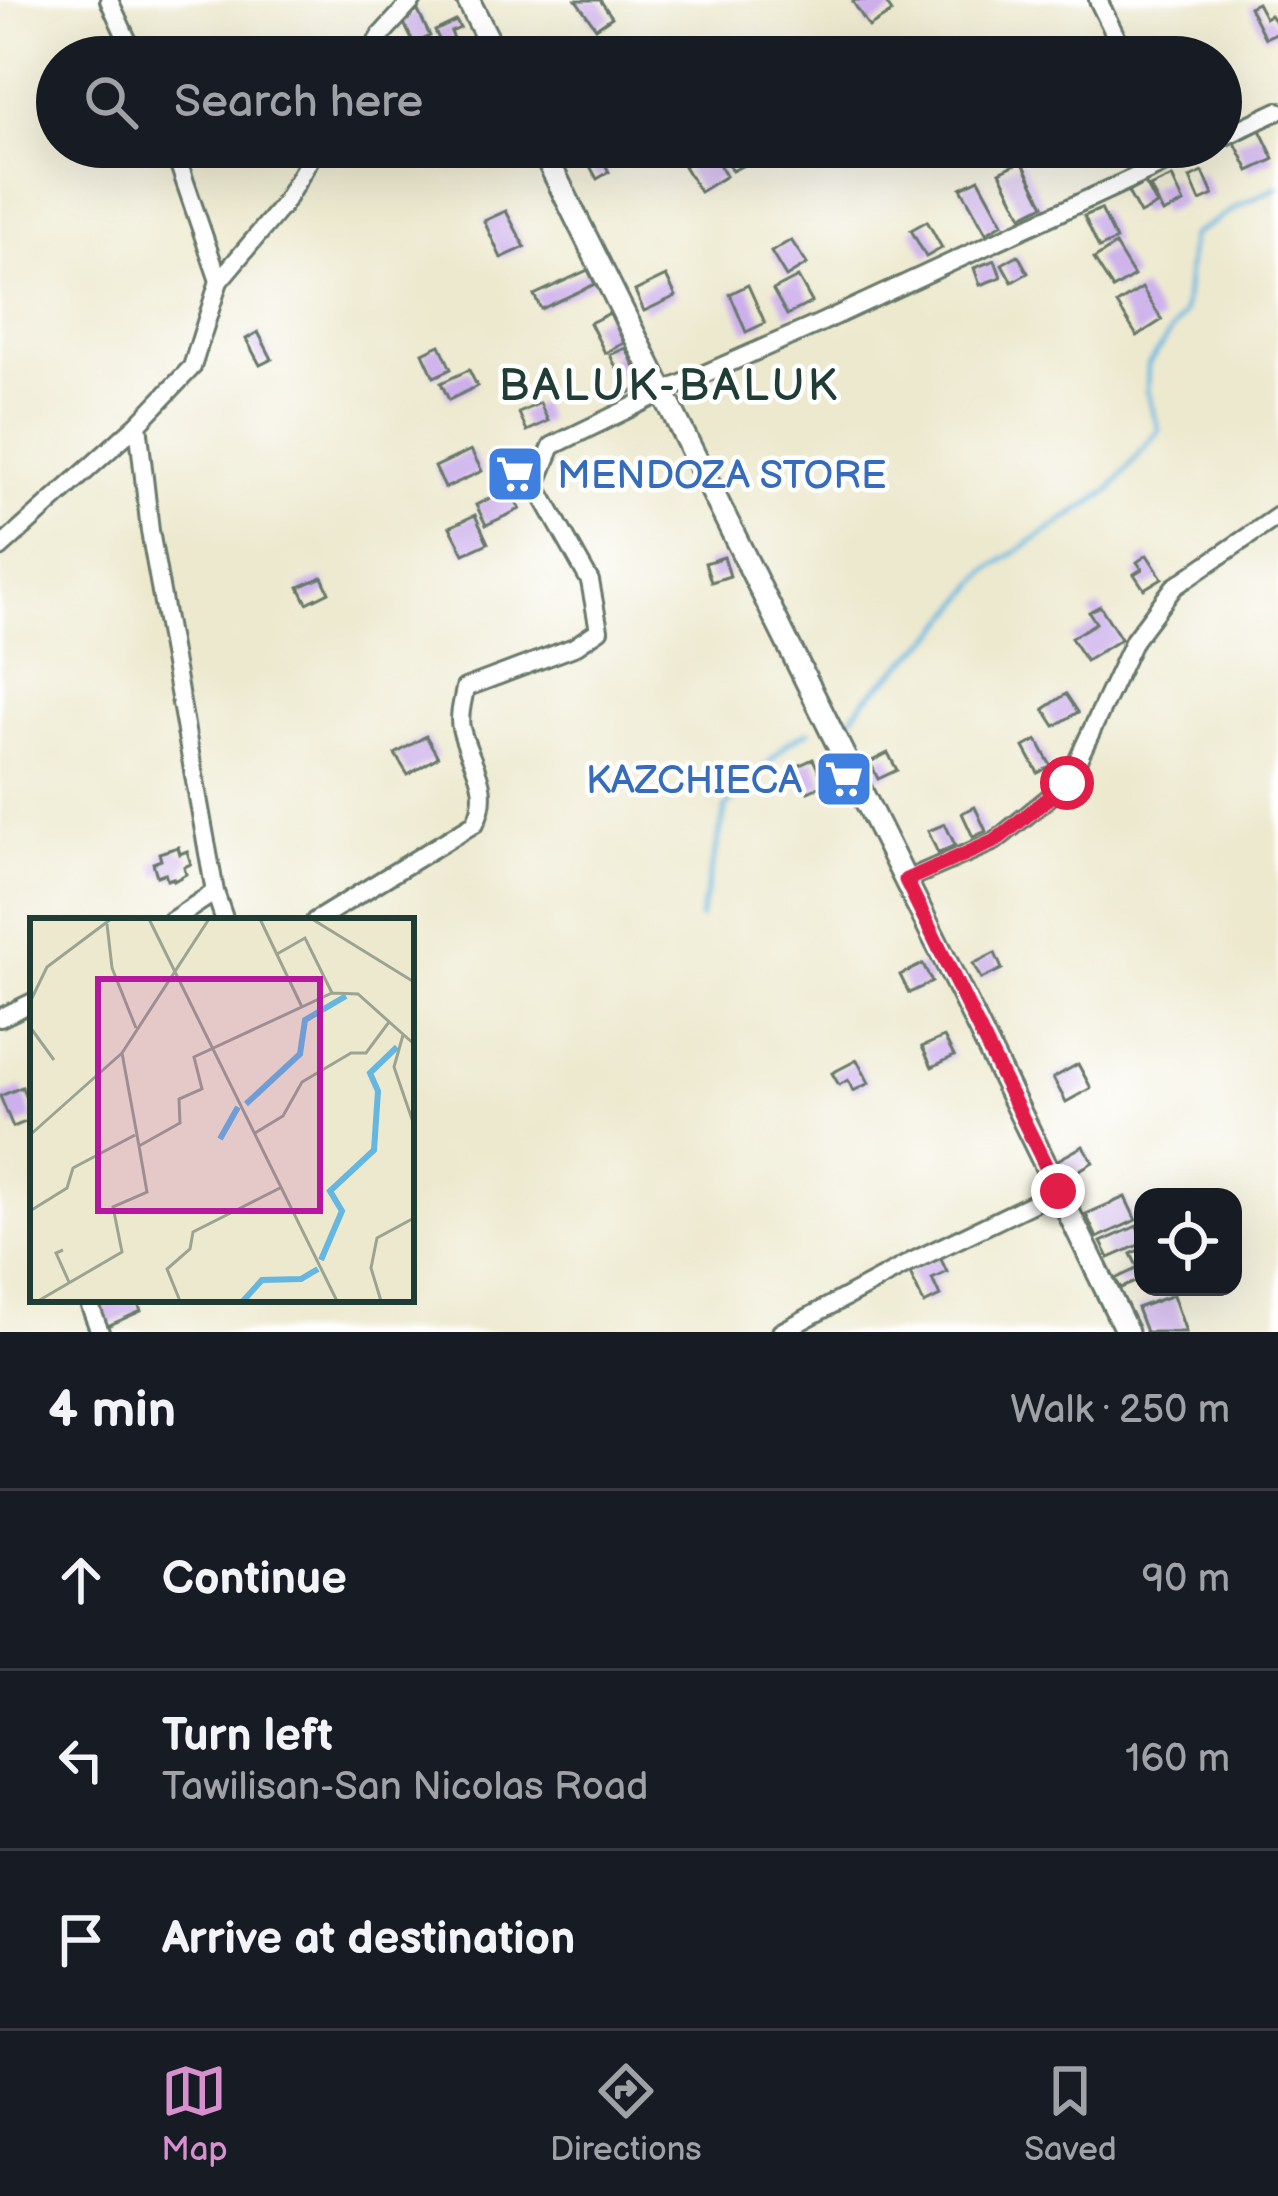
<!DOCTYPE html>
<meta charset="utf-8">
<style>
:root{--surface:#171b24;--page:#242831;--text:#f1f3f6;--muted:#9ea1a6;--line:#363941;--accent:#d690ce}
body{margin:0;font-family:"Balsamiq Sans",sans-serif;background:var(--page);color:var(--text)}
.controls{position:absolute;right:36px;bottom:36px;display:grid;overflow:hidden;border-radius:24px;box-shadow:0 12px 48px #0002}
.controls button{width:108px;height:108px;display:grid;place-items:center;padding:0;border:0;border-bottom:3px solid var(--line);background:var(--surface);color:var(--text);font:60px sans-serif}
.stop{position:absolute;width:36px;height:36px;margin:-27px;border:9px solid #e11d48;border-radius:50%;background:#fff}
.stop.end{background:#e11d48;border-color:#fff;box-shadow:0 3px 12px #0008}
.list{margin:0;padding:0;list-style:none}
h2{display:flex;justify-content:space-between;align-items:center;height:156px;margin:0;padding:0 48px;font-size:51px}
h2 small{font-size:39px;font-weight:400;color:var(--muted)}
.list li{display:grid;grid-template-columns:78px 1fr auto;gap:36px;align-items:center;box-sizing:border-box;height:180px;padding:0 48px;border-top:3px solid var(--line)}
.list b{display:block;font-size:45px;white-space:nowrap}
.list p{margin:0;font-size:39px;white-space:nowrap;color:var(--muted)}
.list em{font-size:39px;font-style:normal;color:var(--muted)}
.icon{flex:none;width:66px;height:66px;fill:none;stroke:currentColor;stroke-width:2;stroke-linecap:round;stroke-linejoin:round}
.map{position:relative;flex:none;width:1278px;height:1332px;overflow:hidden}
.search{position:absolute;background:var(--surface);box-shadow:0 12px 48px #0002;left:36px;right:36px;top:36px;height:132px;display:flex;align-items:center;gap:30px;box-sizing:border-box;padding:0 42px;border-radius:66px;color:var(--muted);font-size:45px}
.sheet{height:696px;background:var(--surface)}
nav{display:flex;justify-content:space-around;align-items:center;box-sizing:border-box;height:168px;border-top:3px solid var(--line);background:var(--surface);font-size:33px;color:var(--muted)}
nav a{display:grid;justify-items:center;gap:6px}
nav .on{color:var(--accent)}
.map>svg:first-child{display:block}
</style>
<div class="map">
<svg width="1278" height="1332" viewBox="0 0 1278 1332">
<rect width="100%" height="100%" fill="#fff"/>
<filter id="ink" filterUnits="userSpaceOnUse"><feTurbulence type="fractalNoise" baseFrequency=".00833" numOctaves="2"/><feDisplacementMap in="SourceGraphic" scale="24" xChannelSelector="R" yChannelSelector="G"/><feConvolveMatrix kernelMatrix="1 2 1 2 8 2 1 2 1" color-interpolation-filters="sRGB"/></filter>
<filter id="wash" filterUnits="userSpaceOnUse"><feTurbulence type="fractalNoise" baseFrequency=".004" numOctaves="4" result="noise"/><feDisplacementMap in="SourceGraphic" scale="48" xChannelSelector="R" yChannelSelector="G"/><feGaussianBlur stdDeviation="2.7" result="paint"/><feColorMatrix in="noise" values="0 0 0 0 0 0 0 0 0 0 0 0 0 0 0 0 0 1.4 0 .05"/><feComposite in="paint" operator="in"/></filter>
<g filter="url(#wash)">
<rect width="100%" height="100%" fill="#ede9cf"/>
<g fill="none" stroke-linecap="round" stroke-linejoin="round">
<g stroke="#65b6e0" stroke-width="4.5">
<path d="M846 725 864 700 938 632 987 571 1110 490 1159 430 1147 392 1148 365 1184 313 1191 236 1239 206 1278 187"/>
<path d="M700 918 726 807 789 742 809 731"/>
</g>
</g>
<g id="blocks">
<g fill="#ccafeb">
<path d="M576 0H600L612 17 596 28Z"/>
<path d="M855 0H884L892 12 869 27 853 2Z"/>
<path d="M1257 3 1265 18 1270 15 1278 26V32L1265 38 1249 7Z"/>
<path d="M418 11 430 36 414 44 402 19Z"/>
<path d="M456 21 460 28 451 32 459 50 447 56 435 31Z"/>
<path d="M1260 130 1274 159 1249 171 1235 143Z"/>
<path d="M586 147H625L616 151 619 158 605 164 609 172 597 179 585 157 590 155Z"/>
<path d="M726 147H757L761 156 732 171 720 150Z"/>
<path d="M711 151 726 176 700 192 684 166Z"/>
<path d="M1022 161 1044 205 1022 216 1000 172Z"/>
<path d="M1203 172 1213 195 1200 201 1190 178Z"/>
<path d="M1172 177 1184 203 1163 213 1150 187Z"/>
<path d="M979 179 1003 223 986 233 961 188Z"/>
<path d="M1145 183 1157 205 1140 214 1128 192Z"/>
<path d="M1101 209 1116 240 1099 248 1084 216Z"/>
<path d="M506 211 525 247 501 258 484 221Z"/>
<path d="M927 221 942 248 926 257 911 230Z"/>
<path d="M791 240 807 264 786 277 771 252Z"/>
<path d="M1115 245 1134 276 1113 289 1094 259Z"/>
<path d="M1018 255 1028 273 1012 282 1002 264Z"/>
<path d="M995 260 1001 277 980 285 974 268Z"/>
<path d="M588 270 595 284 541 309 534 295Z"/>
<path d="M666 276 676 296 644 311 635 291Z"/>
<path d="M798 277 812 302 787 315 773 290Z"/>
<path d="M748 285 765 323 746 332 730 294Z"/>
<path d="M1142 288 1162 320 1137 336 1117 304Z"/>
<path d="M610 313 624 343 605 353 590 323Z"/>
<path d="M258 332 272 359 260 365 246 339Z"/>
<path d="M440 345 451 369 434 377 423 353Z"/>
<path d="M626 348 644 386 629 393 610 355Z"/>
<path d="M469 370 477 386 449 400 441 383Z"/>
<path d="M540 403 548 421 527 431 519 413Z"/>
<path d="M471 450 482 471 445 488 435 467Z"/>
<path d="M510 489 520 509 486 525 476 505Z"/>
<path d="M475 515 488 543 464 554 450 527Z"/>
<path d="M1147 555 1162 578 1144 589 1134 574 1142 569 1137 562Z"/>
<path d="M724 557 730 576 711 582 705 563Z"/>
<path d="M322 577 329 592 307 603 299 587Z"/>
<path d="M1100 606 1121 639 1086 661 1071 638 1096 623 1089 612Z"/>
<path d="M1066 694 1078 712 1055 726 1044 709Z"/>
<path d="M426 736 438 757 408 775 395 754Z"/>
<path d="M1037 740 1051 766 1038 773 1024 747Z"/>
<path d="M888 753 897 770 878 779 870 762Z"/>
<path d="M813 759 825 784 808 792 796 767Z"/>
<path d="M975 807 986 831 973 837 962 813Z"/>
<path d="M945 824 955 845 938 853 928 831Z"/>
<path d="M178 847 180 854 187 851 191 864 184 867 186 874 174 881 173 878 167 880 165 873 157 876 153 863 161 860 159 853Z"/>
<path d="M995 953 1002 969 981 979 973 964Z"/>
<path d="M923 964 932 982 909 993 900 975Z"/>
<path d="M944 1037 954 1056 932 1067 922 1047Z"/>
<path d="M857 1060 869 1083 853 1091 848 1080 839 1085 832 1073Z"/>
<path d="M1078 1064 1091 1088 1066 1102 1053 1078Z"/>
<path d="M22 1087 33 1119 13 1127 0 1096Z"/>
<path d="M1083 1146 1093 1162 1066 1178 1056 1161Z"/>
<path d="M1125 1197 1136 1220 1097 1238 1086 1214Z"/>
<path d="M1137 1226 1143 1243 1109 1258 1101 1242Z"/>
<path d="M1143 1248V1279L1121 1288 1115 1279 1138 1268 1131 1254Z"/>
<path d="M938 1253 947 1272 932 1279 940 1296 924 1304 907 1267Z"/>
<path d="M1173 1295 1186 1332H1146L1137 1308Z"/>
<path d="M102 1299H136L141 1311 105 1327 94 1302Z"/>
</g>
</g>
</g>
<g filter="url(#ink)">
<use href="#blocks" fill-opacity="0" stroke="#67796a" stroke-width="3"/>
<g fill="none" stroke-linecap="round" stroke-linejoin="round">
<g stroke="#67796a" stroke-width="22">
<g id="minor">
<path d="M109 0 135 57"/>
<path d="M1098 0 1126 57"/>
<path d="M368 57 380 36 413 0"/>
<path d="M1221 138 1278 111"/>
<path d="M173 147 219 281"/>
<path d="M0 548 138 424"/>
<path d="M906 880 995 841 1067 783 1134 640 1174 587 1278 516"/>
<path d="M171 921 215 892"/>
<path d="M225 921 215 892 150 531 138 424 192 367 219 281 283 205 317 147"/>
<path d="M315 921 475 823C494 787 469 763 461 728 458 716 463 701 465 688L574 647 599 630 590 581 536 485 552 446 663 392 818 324 1200 147"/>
<path d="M0 1018 33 1002"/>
<path d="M93 1299 90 1306 100 1332"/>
<path d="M781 1332 911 1262 1058 1191"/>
</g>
</g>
<g stroke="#67796a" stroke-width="27">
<g id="major">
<path d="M468 0 497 57"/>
<path d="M541 147 965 1000 1127 1332"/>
</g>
</g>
<use href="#minor" stroke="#fff" stroke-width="16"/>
<use href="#major" stroke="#fff" stroke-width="21"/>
</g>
</g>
<g fill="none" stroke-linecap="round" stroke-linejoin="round" filter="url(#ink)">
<path stroke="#e11d48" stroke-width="15" d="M1058 1191 906 880 995 841 1067 783"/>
</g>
<defs>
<g id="supermarket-square" transform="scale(3)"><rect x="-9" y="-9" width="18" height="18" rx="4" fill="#3f7fe0" stroke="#fff"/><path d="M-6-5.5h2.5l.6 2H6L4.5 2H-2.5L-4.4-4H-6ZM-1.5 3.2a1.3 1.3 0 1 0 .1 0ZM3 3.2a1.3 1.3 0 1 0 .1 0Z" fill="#fff"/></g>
</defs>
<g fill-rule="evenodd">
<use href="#supermarket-square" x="515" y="474"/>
<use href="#supermarket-square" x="844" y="779"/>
</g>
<g text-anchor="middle" stroke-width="9" stroke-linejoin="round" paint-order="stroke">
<g font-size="39" fill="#366cbe" stroke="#fff" text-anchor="start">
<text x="557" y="488">MENDOZA STORE</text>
<text x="802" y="793" text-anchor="end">KAZCHIECA</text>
</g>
<g font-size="45" letter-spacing="3" fill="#1f3d34" stroke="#fff">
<text x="669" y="400">BALUK-BALUK</text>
</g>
</g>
<g transform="translate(30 918)">
<rect width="384" height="384" fill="#ede9cf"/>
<path fill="none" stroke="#65b6e0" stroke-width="6" d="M216 186 270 136 275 102 316 78M190 221 208 189M291 342 312 293 300 273 344 232 348 173 340 155 367 129M213 383 232 362 271 361 288 351"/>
<path fill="none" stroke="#9ba491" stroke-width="3" d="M119 1 307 383M179 1 92 135 109 228 150 205 149 181 172 171 164 139 302 75 328 76 384 126M230 1 272 89M282 1 384 64M77 6 82 50 106 110M247 36 275 20 302 75M0 84 17 49 81 1M0 109 24 142M373 117 364 149 384 207M225 215 253 198 272 164 321 135H336L359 104M0 217 92 135M0 293 37 270 43 250 105 217M33 332 26 335 39 364M8 383 92 334 83 289 117 274 109 228M150 383 137 351 160 331 163 314 252 269M351 383 341 350 347 320 384 300"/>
<path fill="#b5179e" fill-opacity="0.15" stroke="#b5179e" stroke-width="6" d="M68 61H290V293H68Z"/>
<rect width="384" height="384" fill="none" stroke="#1f3d34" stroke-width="6"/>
</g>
</svg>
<div class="controls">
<button><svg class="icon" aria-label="locate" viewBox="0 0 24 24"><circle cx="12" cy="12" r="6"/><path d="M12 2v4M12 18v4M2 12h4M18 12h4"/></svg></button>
</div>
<div class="stop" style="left:1067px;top:783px"></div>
<div class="stop end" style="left:1058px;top:1191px"></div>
<div class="search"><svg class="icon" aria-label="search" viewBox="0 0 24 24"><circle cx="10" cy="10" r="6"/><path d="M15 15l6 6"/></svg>Search here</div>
</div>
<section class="sheet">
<h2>4 min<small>Walk · 250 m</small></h2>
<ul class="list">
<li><svg class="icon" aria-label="ahead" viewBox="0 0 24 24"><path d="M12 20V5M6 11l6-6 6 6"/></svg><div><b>Continue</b></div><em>90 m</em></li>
<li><svg class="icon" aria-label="left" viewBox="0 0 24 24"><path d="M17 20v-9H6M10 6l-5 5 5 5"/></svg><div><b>Turn left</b><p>Tawilisan-San Nicolas Road</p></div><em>160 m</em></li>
<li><svg class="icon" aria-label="arrive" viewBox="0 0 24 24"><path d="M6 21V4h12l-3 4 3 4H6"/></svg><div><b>Arrive at destination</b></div></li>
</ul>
</section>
<nav>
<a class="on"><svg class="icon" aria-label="map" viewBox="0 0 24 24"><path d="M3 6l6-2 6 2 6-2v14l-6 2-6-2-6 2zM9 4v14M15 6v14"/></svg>Map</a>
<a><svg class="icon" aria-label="directions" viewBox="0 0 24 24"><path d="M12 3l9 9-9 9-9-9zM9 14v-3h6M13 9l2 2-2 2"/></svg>Directions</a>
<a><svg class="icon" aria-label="saved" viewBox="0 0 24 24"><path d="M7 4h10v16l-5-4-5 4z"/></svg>Saved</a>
</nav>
